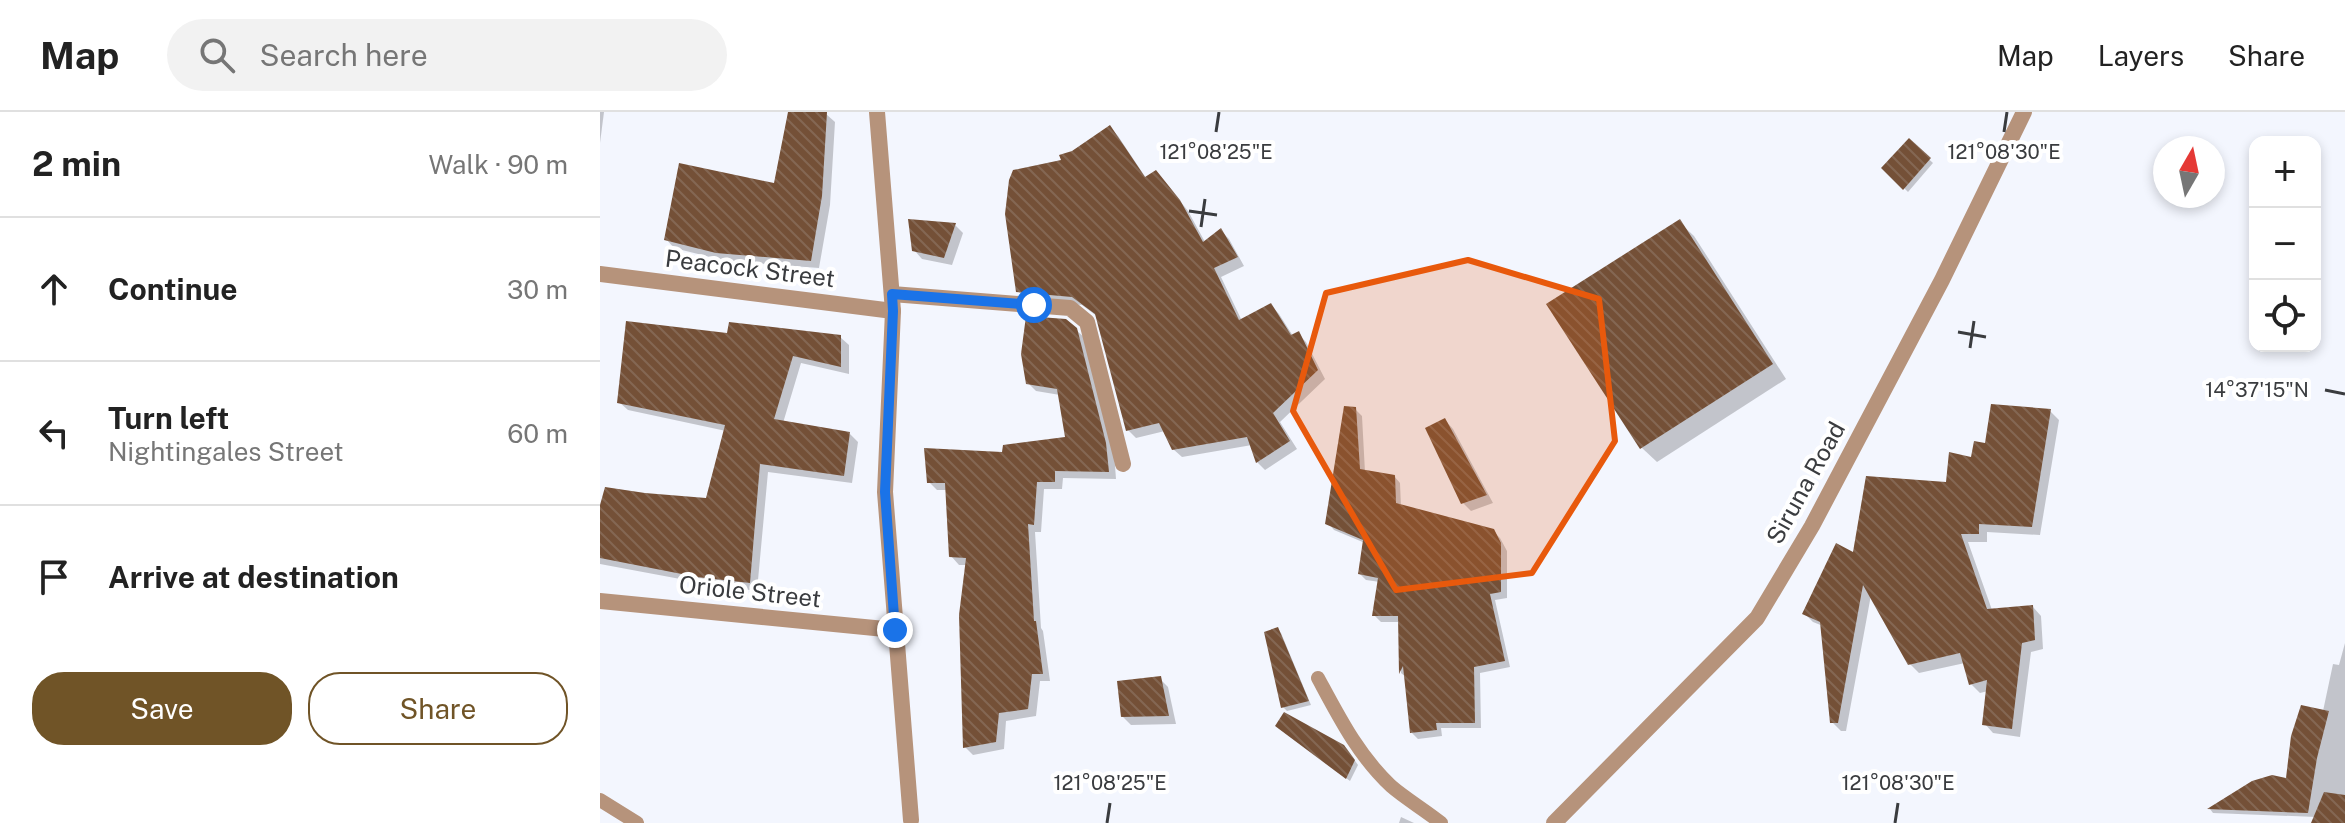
<!DOCTYPE html>
<meta charset="utf-8">
<style>
:root{--surface:#fff;--page:#f2f2f2;--text:#222;--muted:#767676;--line:#e0e0e0;--accent:#705427}
body{margin:0;font-family:"Public Sans",sans-serif;background:var(--page);color:var(--text)}
.controls{position:absolute;right:24px;top:24px;display:grid;overflow:hidden;border-radius:16px;box-shadow:0 4px 12px #0003}
.controls button{width:72px;height:72px;display:grid;place-items:center;padding:0;border:0;border-bottom:2px solid var(--line);background:var(--surface);color:var(--text);font:40px sans-serif}
.compass{position:absolute;left:1553px;top:24px;width:72px;height:72px;border-radius:50%;background:var(--surface);box-shadow:0 4px 12px #0003;rotate:9deg}
.stop{position:absolute;width:24px;height:24px;margin:-18px;border:6px solid #1a73e8;border-radius:50%;background:#fff}
.stop.end{background:#1a73e8;border-color:#fff;box-shadow:0 2px 8px #0008}
.list{margin:0;padding:0;list-style:none}
h2{display:flex;justify-content:space-between;align-items:center;height:104px;margin:0;padding:0 32px;font-size:34px}
h2 small{font-size:26px;font-weight:400;color:var(--muted)}
.list li{display:grid;grid-template-columns:52px 1fr auto;gap:24px;align-items:center;box-sizing:border-box;height:144px;padding:0 32px;border-top:2px solid var(--line)}
.list b{display:block;font-size:30px;white-space:nowrap}
.list p{margin:0;font-size:26px;white-space:nowrap;color:var(--muted)}
.list em{font-size:26px;font-style:normal;color:var(--muted)}
.actions{display:flex;gap:16px;padding:24px 32px}
.actions a{flex:1;padding:18px 0;border:2px solid var(--accent);border-radius:32px;text-align:center;font-size:28px;color:var(--accent)}
.actions .main{background:var(--accent);color:#fff}
.icon{flex:none;width:44px;height:44px;fill:none;stroke:currentColor;stroke-width:2;stroke-linecap:round;stroke-linejoin:round}
.map{position:relative;flex:none;width:1745px;height:711px;overflow:hidden}
header{display:flex;align-items:center;gap:48px;box-sizing:border-box;height:112px;padding:0 40px;background:var(--surface);border-bottom:2px solid var(--line)}
header strong{font-size:38px}
nav{display:flex;gap:44px;margin-inline-start:auto;font-size:28px}
.search{width:560px;height:72px;background:var(--page);display:flex;align-items:center;gap:20px;box-sizing:border-box;padding:0 28px;border-radius:44px;color:var(--muted);font-size:30px}
main{display:flex}
aside{flex:1;background:var(--surface)}
.map>svg:first-child{display:block}
</style>
<header>
<strong>Map</strong>
<div class="search"><svg class="icon" aria-label="search" viewBox="0 0 24 24"><circle cx="10" cy="10" r="6"/><path d="M15 15l6 6"/></svg>Search here</div>
<nav><a>Map</a><a>Layers</a><a>Share</a></nav>
</header>
<main>
<aside>
<h2>2 min<small>Walk · 90 m</small></h2>
<ul class="list">
<li><svg class="icon" aria-label="ahead" viewBox="0 0 24 24"><path d="M12 20V5M6 11l6-6 6 6"/></svg><div><b>Continue</b></div><em>30 m</em></li>
<li><svg class="icon" aria-label="left" viewBox="0 0 24 24"><path d="M17 20v-9H6M10 6l-5 5 5 5"/></svg><div><b>Turn left</b><p>Nightingales Street</p></div><em>60 m</em></li>
<li><svg class="icon" aria-label="arrive" viewBox="0 0 24 24"><path d="M6 21V4h12l-3 4 3 4H6"/></svg><div><b>Arrive at destination</b></div></li>
</ul>
<div class="actions"><a class="main">Save</a><a>Share</a></div>
</aside>
<div class="map">
<svg width="1745" height="711" viewBox="0 0 1745 711">
<defs>
<pattern id="building-back-hatch" width="6" height="6" patternUnits="userSpaceOnUse" patternTransform="scale(2)"><rect width="6" height="6" fill="#745037"/><path d="M-1 5l2 2M0 0l6 6M5-1l2 2" fill="none" stroke="#846753"/></pattern>
</defs>
<rect width="100%" height="100%" fill="#f3f6fe"/>
<g fill="#0003">
<path d="M0 0H4L0 31Z"/>
<path d="M190 0 226 2 235 10 230 93 219 156 126 149 74 136 66 127 175 73Z"/>
<path d="M510 16 518 24 546 66 564 69 588 99 605 130 621 119 629 127 644 154 621 165 642 209 671 193 679 202 693 224 698 222 706 230 725 267 680 310 697 337 665 358 657 350 652 333 582 345 573 337 565 319 536 326 528 318 498 205 482 193 426 188 418 179 463 50Z"/>
<path d="M1309 29 1333 51 1308 80 1284 56Z"/>
<path d="M1079 110 1094 124 1186 267 1057 350 1042 336Z"/>
<path d="M355 113 363 121 352 153 322 147 314 138Z"/>
<path d="M476 218 485 226 514 340 516 367 463 366 462 377H444L441 420H435L441 516 443 519 450 569H440L436 604 406 609 404 637 373 643 365 635 367 453H359L351 444 348 378H337L329 370 404 342 467 327 460 283 436 279 428 271Z"/>
<path d="M129 223 240 225 249 233V262L201 251 183 311 249 321 258 330 252 371 168 360 157 479 107 472 0 452V400L107 388 126 319 28 298 19 290Z"/>
<path d="M755 297 762 304 765 360 794 364 800 371 801 395 893 419 900 426 907 439V486L895 488 910 555 880 561 881 616H841L842 624 818 627 812 621 807 566 801 561 800 510H781L774 503 780 470 766 468 760 462 765 431 734 418 728 411Z"/>
<path d="M1450 299 1459 308 1440 423 1387 420V430H1368L1392 498 1433 495 1441 504 1443 537 1431 540 1420 625 1393 621 1385 612 1388 579 1380 581 1371 572 1365 551 1319 561 1310 552 1271 483 1246 619H1241L1232 610 1223 514 1213 510 1204 501 1255 443 1348 372 1387 334Z"/>
<path d="M845 308 853 317 893 391 871 399 863 391Z"/>
<path d="M677 518 681 521 711 593 687 599 683 595Z"/>
<path d="M1745 531V711H1713L1716 705 1613 701 1610 697 1653 671 1688 668 1723 599 1733 552 1739 553Z"/>
<path d="M560 567 568 575 576 612 531 613 523 605Z"/>
<path d="M681 618 748 639 758 653 750 669Z"/>
<path d="M801 705 814 711H799Z"/>
</g>
<g fill="url(#building-back-hatch)">
<path d="M188 0H227L222 84 211 149 116 141 64 128 79 51 174 71Z"/>
<path d="M510 13 545 65 556 58 580 88 603 130 621 116 638 145 614 156 639 208 671 191 691 223 699 219 718 258 673 301 690 329 656 351 647 325 572 338 559 311 526 319 495 202 472 185 416 180 405 102 409 68 413 58 461 48 459 43 472 39Z"/>
<path d="M1309 26 1331 46 1303 78 1281 56Z"/>
<path d="M308 107 356 111 344 146 312 139Z"/>
<path d="M1080 107 1173 252 1040 337 946 192Z"/>
<path d="M426 204 466 207 477 216 506 331 509 360 455 359V370H437L434 413 428 412 434 509H436L443 562H432L428 597 399 601 396 630 363 636 359 503 366 446 349 445 345 371H327L324 336 402 340 403 333 465 325 457 277 426 272 421 242Z"/>
<path d="M26 209 127 221 129 210 241 223V255L193 244 174 307 250 320 244 364 160 352 150 471 97 465 0 446V393L5 375 45 381 106 386 125 313 17 291Z"/>
<path d="M1391 292 1451 297 1432 415 1379 412V422H1361L1387 497 1433 493 1435 528 1422 531 1412 617 1382 613 1387 568 1369 573 1360 541 1308 553 1263 473 1238 611H1230L1220 510 1202 502 1236 431 1253 440 1266 364 1346 370 1349 340 1371 345 1374 329 1385 331Z"/>
<path d="M744 294 756 295 760 357 795 363 796 391 894 417 901 431V480L890 482 905 549 874 555 875 611H836L837 618 810 621 803 554 799 562 798 504H772L778 466 758 462 763 428 725 412Z"/>
<path d="M845 306 887 383 861 392 825 316Z"/>
<path d="M678 515 709 589 681 596 664 520Z"/>
<path d="M561 564 569 604 521 605 517 569Z"/>
<path d="M1701 593 1729 599 1717 646 1708 701 1607 697 1652 669 1672 663 1686 666 1691 624Z"/>
<path d="M684 600 744 633 755 648 746 667 675 614Z"/>
<path d="M1724 680 1745 683V711H1711Z"/>
</g>
<g fill="none" stroke-linecap="round" stroke-linejoin="round">
<g stroke="#b6937b" stroke-width="14">
<path d="M718 566C739 605 758 643 791 674 806 687 825 698 841 711"/>
<path d="M0 688 37 711"/>
</g>
<g stroke="#b6937b" stroke-width="16">
<path d="M277 0 293 199 285 380 311 708"/>
<path d="M0 162 293 199"/>
<path d="M292 182 470 196 487 210 523 352"/>
<path d="M0 489 295 518"/>
</g>
<path stroke="#b6937b" stroke-width="16" d="M954 711 1157 506 1212 414 1342 168 1424 0"/>
</g>
<g fill="none" stroke-linecap="round" stroke-linejoin="round">
<path stroke="#1a73e8" stroke-width="10" d="M295 518 285 380 293 199 292 182 434 193"/>
</g>
<path fill="#e8590c" fill-opacity="0.2" stroke="#e8590c" stroke-width="6" stroke-linejoin="round" d="M868 148 999 187 1015 329 932 461 796 478 693 299 726 181Z"/>
<path fill="none" stroke="#3a3c3f" stroke-width="3" d="M616 20 619 0M1404 20 1407 0M589 99 617 103M601 115 605 87M1358 220 1386 225M1370 236 1374 209M1725 278 1745 282M507 711 510 691M1295 711 1298 691"/>
<g text-anchor="middle" stroke-width="8" stroke-linejoin="round" paint-order="stroke">
<g font-size="24" fill="#3a3c3f" stroke="#fff">
<text transform="translate(150 157) rotate(7)" y="8">Peacock Street</text>
<text transform="translate(1206 371) rotate(-61)" y="8">Siruna Road</text>
<text transform="translate(150 480) rotate(6)" y="8">Oriole Street</text>
</g>
</g>
<g font-size="20" text-anchor="middle" fill="#3a3c3f" stroke="#fff" stroke-width="8" stroke-linejoin="round" paint-order="stroke">
<text x="616" y="47">121°08'25"E</text>
<text x="1404" y="47">121°08'30"E</text>
<text x="1657" y="285">14°37'15"N</text>
<text x="510" y="678">121°08'25"E</text>
<text x="1298" y="678">121°08'30"E</text>
</g>
</svg>
<div class="controls">
<button>+</button>
<button>−</button>
<button><svg class="icon" aria-label="locate" viewBox="0 0 24 24"><circle cx="12" cy="12" r="6"/><path d="M12 2v4M12 18v4M2 12h4M18 12h4"/></svg></button>
</div>
<svg class="compass" viewBox="-18 -18 36 36"><path d="M0-13l5 13h-10z" fill="#e53935"/><path d="M0 13l5-13h-10z" fill="#767676"/></svg>
<div class="stop" style="left:434px;top:193px"></div>
<div class="stop end" style="left:295px;top:518px"></div>
</div>
</main>
